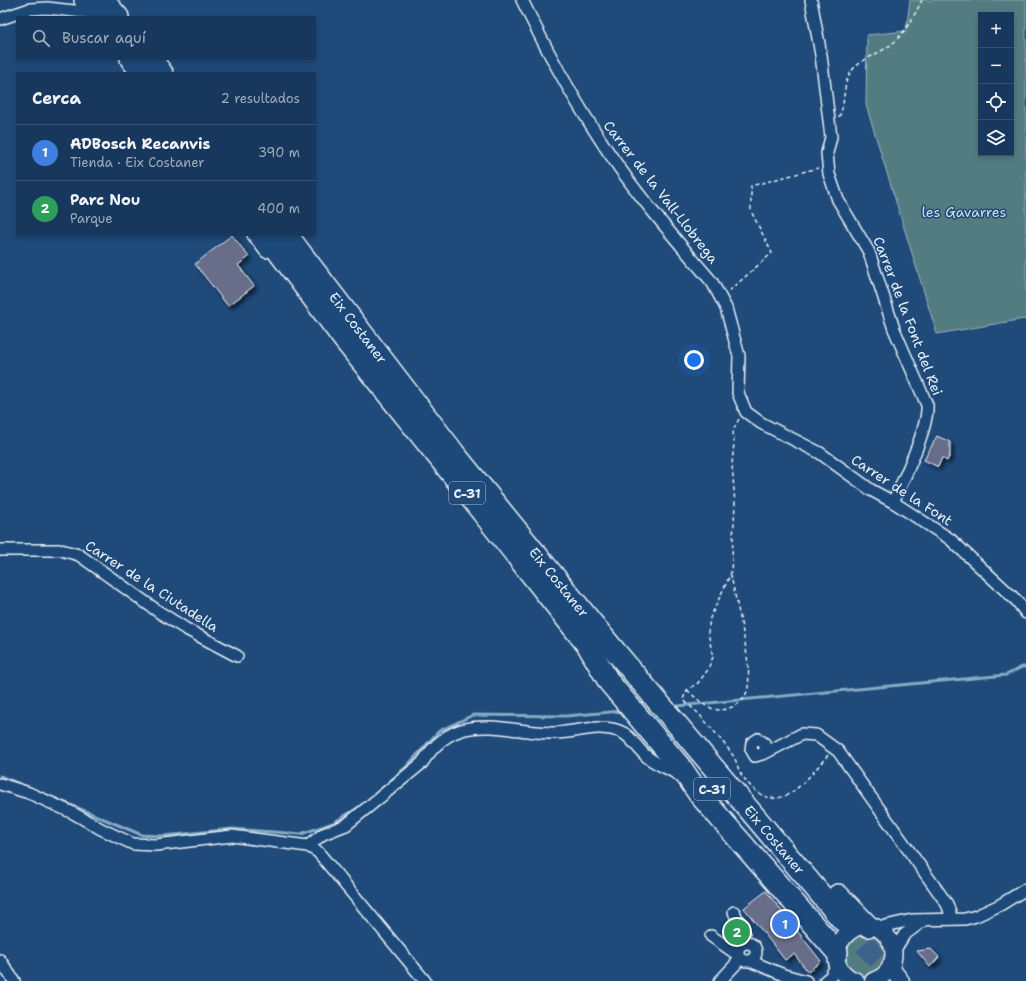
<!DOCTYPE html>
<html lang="es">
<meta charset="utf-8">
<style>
:root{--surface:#17385c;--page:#203f62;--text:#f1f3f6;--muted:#9eacbb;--line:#365272;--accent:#8abfa5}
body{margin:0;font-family:"Shantell Sans",sans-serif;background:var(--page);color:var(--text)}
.controls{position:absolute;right:12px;top:12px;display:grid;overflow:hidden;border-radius:0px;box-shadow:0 2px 6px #0003}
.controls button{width:36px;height:36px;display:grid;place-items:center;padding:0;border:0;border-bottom:1px solid var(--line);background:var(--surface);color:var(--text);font:20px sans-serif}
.you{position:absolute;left:694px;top:360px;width:14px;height:14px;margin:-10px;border:3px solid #fff;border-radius:50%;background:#1a73e8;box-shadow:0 0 0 6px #1a73e833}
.badge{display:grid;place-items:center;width:26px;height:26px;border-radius:50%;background:var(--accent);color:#fff;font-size:13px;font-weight:700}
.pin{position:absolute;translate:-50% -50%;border:2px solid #fff;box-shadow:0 1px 4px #0006}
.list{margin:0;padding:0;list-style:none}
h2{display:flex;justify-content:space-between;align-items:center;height:52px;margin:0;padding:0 16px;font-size:17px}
h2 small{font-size:13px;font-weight:400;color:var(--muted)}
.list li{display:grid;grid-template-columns:26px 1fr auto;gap:12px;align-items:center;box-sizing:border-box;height:56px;padding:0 16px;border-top:1px solid var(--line)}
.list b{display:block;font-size:15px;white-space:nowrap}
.list p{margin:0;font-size:13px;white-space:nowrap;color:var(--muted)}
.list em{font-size:13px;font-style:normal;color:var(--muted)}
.icon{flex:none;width:22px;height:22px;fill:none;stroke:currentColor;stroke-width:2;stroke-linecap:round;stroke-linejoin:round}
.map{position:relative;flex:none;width:1026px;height:981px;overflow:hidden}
.search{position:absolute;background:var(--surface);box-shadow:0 2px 6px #0003;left:16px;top:16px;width:300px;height:44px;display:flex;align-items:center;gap:10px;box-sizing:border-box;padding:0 14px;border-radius:0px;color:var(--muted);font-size:15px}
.panel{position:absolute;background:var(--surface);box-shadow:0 2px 6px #0003;left:16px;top:72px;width:300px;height:164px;border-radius:0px}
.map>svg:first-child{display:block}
</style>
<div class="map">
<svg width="1026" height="981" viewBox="0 0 1026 981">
<defs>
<filter id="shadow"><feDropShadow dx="3" dy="3" stdDeviation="2" flood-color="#0009"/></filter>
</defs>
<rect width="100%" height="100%" fill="#1f4a7a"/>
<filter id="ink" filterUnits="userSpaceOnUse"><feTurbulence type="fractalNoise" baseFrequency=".025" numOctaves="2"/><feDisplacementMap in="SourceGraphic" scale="8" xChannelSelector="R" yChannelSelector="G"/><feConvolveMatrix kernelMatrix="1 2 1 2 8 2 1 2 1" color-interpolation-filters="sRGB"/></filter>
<g filter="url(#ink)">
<g fill="#537b81" stroke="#9eb6bc" fill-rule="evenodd">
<path d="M910 0H1026V321L1024 319 937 334 866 105 867 35 906 31ZM981 15H1011V153H981Z"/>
<path d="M860 932 879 936 888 952 882 969C878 971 874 974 870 975 853 980 842 961 845 947Z"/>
</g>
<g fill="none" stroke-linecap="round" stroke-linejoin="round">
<g stroke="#86abc4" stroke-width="3">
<path d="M677 706 1006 675 1022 667H1026"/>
<path d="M0 776 27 787"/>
<path d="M47 795 142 835 164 836 232 829 301 834 333 823 364 804"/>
<path d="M370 799 407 766 439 731 473 715 566 716 622 711"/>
</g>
</g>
<g fill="#676e89" stroke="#e8f1f8" filter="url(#shadow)">
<path d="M232 235 249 257 238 265 254 286 228 306 195 264Z"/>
<path d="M937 436 950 442V455L947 461 942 458 938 467 924 460Z"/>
<path d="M766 891 821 961 808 972 794 954 785 960 744 908Z"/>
<path d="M931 949 939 957 930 967 917 951Z"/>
</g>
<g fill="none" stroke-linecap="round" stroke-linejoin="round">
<path stroke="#3d638d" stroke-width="21" stroke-dasharray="21 10" stroke-linecap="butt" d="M843 921 898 981"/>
<g stroke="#e8f1f8" stroke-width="14">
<g id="minor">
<path d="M522 0C544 45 568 90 596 133 629 186 671 234 712 282L726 308 739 356 738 393 746 412 761 423 820 453 871 490 893 502 950 539 1017 601 1026 613"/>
<path d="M811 0 821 55 831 137 827 153 829 174 838 200 869 252 894 329 927 405C929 427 903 481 893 502"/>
<path d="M0 19 30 9 47 8 83 12"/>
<path d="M253 235 266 252"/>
<path d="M0 550H61L79 555 159 612 186 629 237 656"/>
<path d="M765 753 755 756 751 749 752 743 758 739 765 744V753L802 734 816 735 838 751 947 904 950 912V919"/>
<path d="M0 784 29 793 73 813 101 829 133 844 156 845 232 836 308 846 318 852 425 981"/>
<path d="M308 846 323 834 346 825 422 763C456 709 498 731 550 733 574 734 595 723 619 731 631 735 636 747 645 755 655 765 671 768 681 777"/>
<path d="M734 912 744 934 745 943"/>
<path d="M876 928 912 920 965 919 976 916 1000 905 1026 889"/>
<path d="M711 936 738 955"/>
<circle cx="747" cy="952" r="9"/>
<path d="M893 953 904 935 924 920"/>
<path d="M0 960 14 981"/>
<path d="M750 961 784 975 806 981"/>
<path d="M720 981 735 965 739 957"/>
<path d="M825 981 831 976 838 962"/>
</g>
</g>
<g stroke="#e8f1f8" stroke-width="19">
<g id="secondary">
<path d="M891 964 894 972 901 981"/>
<path d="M856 981C807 961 862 898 889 939 894 946 895 957 891 965 888 973 881 978 873 981"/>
</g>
</g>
<g stroke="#e8f1f8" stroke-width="24">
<g id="motorway">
<path d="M85 0 98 17"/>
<path d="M103 0 118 17"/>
<path d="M131 59 142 73"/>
<path d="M151 59 162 73"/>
<path d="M266 235 345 341 444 464 588 646 609 682 682 769 699 794 837 952"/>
<path id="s1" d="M287 235 454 453 610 645 843 921"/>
<path d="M838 895 868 926"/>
</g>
</g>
<g stroke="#e8f1f8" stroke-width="1.5" stroke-dasharray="4 3" stroke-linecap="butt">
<path d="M839 117C846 103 842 87 850 73 859 59 880 54 893 43 905 33 915 14 922 0"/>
<path d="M729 291 772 253 751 211V186L818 168"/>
<path d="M739 419 733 430 734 443 732 464 735 504 731 573 710 618 708 632 713 657 707 671 698 683 687 690 683 699C688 705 694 709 699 714 710 727 722 740 732 754 737 760 737 768 741 774 775 824 801 786 828 755"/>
<path d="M687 690C701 702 712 716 732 707 740 704 747 696 748 687 752 660 736 604 731 575"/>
</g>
<use href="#minor" stroke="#1f4a7a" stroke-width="11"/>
<use href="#secondary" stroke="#1f4a7a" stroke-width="16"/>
<use href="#motorway" stroke="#1f4a7a" stroke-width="21"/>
</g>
</g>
<g text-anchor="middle" stroke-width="3" stroke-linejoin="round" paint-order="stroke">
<g fill="#1f4a7a" stroke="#acbfd2" stroke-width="1">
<rect x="449" y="482" width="36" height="22" rx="3"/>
<rect x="694" y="778" width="36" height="22" rx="3"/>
</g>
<g font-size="13" font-weight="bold" fill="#e8f1f8">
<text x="467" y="498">C-31</text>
<text x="712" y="794">C-31</text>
</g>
<g font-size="14" fill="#e8f1f8" stroke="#1f4a7a">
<text transform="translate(661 192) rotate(52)" y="5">Carrer de la Vall-Llobrega</text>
<text transform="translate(908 316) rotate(69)" y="5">Carrer de la Font del Rei</text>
<text dy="5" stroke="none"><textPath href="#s1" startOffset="117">Eix Costaner</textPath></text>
<text transform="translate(902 490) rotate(33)" y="5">Carrer de la Font</text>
<text dy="5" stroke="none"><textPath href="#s1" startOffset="441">Eix Costaner</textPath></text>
<text transform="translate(152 586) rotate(33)" y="5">Carrer de la Ciutadella</text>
<text dy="5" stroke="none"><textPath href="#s1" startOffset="777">Eix Costaner</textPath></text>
</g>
<g font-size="14" fill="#d2dfe6" stroke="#1f4a7a">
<text x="964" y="217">les Gavarres</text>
</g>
</g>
</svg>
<div class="controls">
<button>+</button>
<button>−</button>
<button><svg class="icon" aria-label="locate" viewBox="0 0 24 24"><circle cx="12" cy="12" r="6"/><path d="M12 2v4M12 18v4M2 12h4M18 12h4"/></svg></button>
<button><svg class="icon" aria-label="layers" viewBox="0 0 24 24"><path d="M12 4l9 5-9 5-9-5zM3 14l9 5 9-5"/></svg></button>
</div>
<div class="you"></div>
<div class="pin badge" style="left:785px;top:924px;background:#3f7fe0">1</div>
<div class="pin badge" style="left:737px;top:932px;background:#2e9e5b">2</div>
<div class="search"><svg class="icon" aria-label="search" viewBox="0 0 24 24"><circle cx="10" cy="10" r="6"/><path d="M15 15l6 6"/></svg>Buscar aquí</div>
<section class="panel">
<h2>Cerca<small>2 resultados</small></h2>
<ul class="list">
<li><span class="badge" style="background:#3f7fe0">1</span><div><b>ADBosch Recanvis</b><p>Tienda · Eix Costaner</p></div><em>390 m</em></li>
<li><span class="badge" style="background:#2e9e5b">2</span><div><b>Parc Nou</b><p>Parque</p></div><em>400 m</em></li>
</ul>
</section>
</div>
